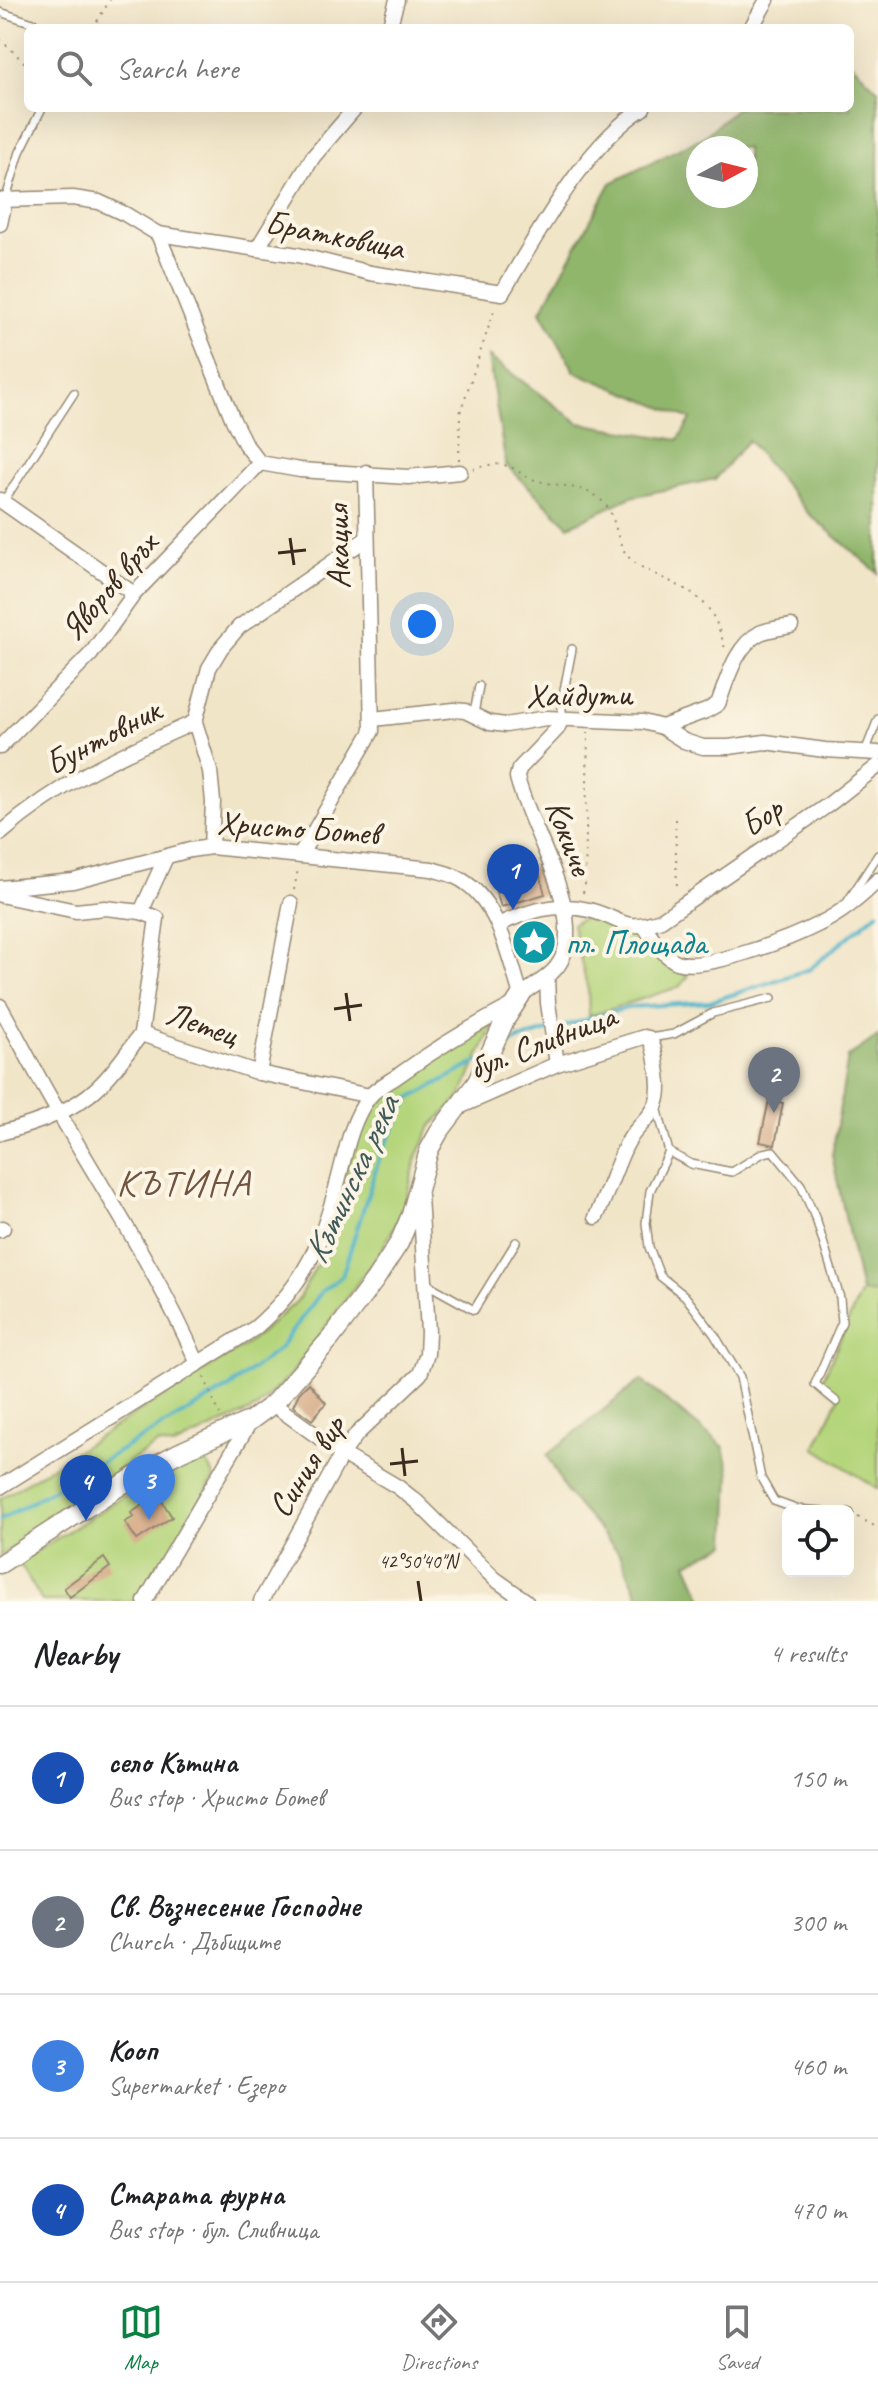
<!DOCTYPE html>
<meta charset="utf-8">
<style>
:root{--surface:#fff;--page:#f6f6f6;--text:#202124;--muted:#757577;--line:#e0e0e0;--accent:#0b8043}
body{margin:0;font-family:Caveat,sans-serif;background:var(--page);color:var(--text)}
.controls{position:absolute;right:24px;bottom:24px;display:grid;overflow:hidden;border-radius:12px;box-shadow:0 8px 32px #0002}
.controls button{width:72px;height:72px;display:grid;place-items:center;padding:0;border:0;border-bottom:2px solid var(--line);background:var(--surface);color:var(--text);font:40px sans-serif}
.compass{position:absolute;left:686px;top:136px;width:72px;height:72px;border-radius:50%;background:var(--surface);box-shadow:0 8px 32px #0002;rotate:83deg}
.you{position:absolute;left:422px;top:624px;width:28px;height:28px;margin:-20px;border:6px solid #fff;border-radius:50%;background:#1a73e8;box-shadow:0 0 0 12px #1a73e833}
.badge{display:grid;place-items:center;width:52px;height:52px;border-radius:50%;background:var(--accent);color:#fff;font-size:26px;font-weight:700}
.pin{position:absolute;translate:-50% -66px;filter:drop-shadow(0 2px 4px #0008)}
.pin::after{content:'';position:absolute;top:42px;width:28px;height:24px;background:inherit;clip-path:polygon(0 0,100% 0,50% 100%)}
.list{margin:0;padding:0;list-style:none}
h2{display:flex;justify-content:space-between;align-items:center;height:104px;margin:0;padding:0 32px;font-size:34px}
h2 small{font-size:26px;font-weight:400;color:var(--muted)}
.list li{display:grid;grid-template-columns:52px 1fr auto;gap:24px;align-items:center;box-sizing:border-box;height:144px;padding:0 32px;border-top:2px solid var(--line)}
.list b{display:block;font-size:30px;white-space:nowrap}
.list p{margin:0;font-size:26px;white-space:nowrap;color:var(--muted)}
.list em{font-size:26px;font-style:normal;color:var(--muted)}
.icon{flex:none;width:44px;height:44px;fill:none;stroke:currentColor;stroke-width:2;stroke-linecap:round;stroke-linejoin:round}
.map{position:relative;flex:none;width:878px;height:1601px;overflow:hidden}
.search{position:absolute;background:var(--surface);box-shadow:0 8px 32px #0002;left:24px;right:24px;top:24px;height:88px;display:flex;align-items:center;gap:20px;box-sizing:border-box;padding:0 28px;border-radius:12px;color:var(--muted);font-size:30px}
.sheet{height:680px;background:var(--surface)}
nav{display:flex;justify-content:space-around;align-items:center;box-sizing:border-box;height:112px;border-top:2px solid var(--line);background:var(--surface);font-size:22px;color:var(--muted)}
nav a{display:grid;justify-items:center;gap:4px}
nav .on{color:var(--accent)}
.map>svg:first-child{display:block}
</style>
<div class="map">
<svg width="878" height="1601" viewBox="0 0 878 1601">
<rect width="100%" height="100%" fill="#fcf5e5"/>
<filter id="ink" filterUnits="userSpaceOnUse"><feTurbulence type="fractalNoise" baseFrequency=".0125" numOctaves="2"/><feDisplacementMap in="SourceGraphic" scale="16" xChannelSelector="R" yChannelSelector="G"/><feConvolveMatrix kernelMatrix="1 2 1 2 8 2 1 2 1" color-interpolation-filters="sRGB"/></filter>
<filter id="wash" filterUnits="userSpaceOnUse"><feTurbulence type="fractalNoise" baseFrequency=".006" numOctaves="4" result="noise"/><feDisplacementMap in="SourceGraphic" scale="32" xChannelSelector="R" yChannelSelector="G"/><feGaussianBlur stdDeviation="1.8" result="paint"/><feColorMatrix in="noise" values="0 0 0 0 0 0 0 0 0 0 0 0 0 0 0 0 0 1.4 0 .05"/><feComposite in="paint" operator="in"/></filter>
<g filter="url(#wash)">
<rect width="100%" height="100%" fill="#f1e5c8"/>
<g fill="#b5d57c" stroke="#78804d" stroke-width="2">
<path d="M583 918C620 923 663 949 688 977L679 987 589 1016 588 990 572 924Z"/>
<path d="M494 1023 460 1098 431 1126 416 1159 403 1212 382 1249 292 1373 257 1408 172 1447 158 1444 129 1462 123 1475 0 1556V1499L250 1342 297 1301 335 1232 347 1165 368 1111 446 1049Z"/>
<path d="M861 1292 878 1293V1489L815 1448 839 1397 821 1383Z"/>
<path d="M197 1458C208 1462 211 1467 214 1478L140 1601H42L19 1562 137 1488 184 1462Z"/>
</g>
<g fill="#90b66c" stroke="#667045" stroke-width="2" fill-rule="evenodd">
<path d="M850 62 878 90V573L808 513 748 440 715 479 631 497 569 526 506 465 488 356 579 423 678 440 691 419 575 372 541 311 611 183 705 136 736 108H850ZM746 148V196H698V148Z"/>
<path d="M878 1036V1293L861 1292 832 1155 848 1057Z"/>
<path d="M641 1380 724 1447 730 1473 727 1544 687 1563 704 1601H641L620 1554 567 1493 547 1455Z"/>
</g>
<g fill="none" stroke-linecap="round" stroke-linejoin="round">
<g stroke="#4ab2c9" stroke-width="4">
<path d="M498 1051 517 1040 630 1007 710 1002 810 969 878 912"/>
<path d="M0 1520 227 1389 279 1349 322 1291 342 1276 381 1153 409 1099 479 1061"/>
</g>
</g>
<g id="blocks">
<g fill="#d2a27c">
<path d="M537 865 545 894 501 907 492 879Z"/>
<path d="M769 1100 783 1103 775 1145 760 1142Z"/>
<path d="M309 1383 326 1403 312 1420 293 1406 299 1393Z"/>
<path d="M158 1495 172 1517 137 1540 125 1522 134 1517 131 1513Z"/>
<path d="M104 1558 110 1567 70 1597 64 1588Z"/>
</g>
</g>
</g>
<g filter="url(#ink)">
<use href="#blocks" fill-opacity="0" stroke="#968873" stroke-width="2"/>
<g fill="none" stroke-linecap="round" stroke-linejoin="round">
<g stroke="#968873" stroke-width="10">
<g id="service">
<path d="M0 12 48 28"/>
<path d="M6 198 20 152 42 108"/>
<path d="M3 502 74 393"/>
<path d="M474 714 479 686"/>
<path d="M562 718V701L572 649"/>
<path d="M865 752 878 719"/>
<path d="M848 901 878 855"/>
<path d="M650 1038 674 1034 713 1013 772 998"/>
<path d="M657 1107 669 1152 691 1164 732 1172 763 1153 773 1151 801 1185 817 1222 840 1298 842 1322 815 1384 837 1402"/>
<path d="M669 1152 650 1191 646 1223 649 1247 660 1276 685 1296 714 1334 740 1377 761 1478 774 1501 796 1509 822 1511"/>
<path d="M427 1284 474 1310 516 1242"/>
<path d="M848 1512 850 1513"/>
</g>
</g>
<g stroke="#968873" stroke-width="17">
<g id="minor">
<path d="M389 28 397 0"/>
<path d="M751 28 767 0"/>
<path d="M0 200 73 198 99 202 125 214 158 234 233 420 245 444 260 463 300 470 408 477 460 472"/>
<path d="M0 224 5 200"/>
<path d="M158 234 298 255 370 273 502 293C538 234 584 146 643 108"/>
<path d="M257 249 313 157 355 108"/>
<path d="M0 500 134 594"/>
<path d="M373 719 454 710 465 711 490 723 506 725 546 718 643 722 662 727 684 741 703 747H729L765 742 825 750 878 753"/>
<path d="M662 727 706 711 718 704C727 681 735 646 760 633 769 629 781 628 791 626"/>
<path d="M0 747 91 654 134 594 260 463"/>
<path d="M0 834C61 781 122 754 195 722"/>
<path d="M211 847 213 802 210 771 195 722 209 668 221 648 239 627 366 539"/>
<path d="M301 854 372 731 366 472"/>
<path d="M0 888 73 881 190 850 211 847 432 869C440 872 449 873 456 877 498 897 508 955 521 995 533 986 547 979 556 968 593 923 527 825 517 777L519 769 557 729 562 718"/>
<path d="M0 895 76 911 105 908 141 912 157 918 141 1034"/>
<path d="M141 912 166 857"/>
<path d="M498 925C527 911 556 902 589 910 624 919 622 933 661 920L828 805 878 766"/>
<path d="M644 926C653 938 663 956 677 962 704 972 792 938 819 924 840 914 861 897 878 880"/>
<path d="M547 977 548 1003 557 1064"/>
<path d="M0 1006C20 1041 38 1078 59 1113 107 1196 160 1276 198 1364"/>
<path d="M141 1034 259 1073 370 1096"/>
<path d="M259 1073 291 903"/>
<path d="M459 1107 557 1064 644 1037 649 1038C655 1046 655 1057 657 1067 667 1122 638 1113 622 1154 613 1175 606 1196 596 1217"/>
<path d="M0 1133C32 1125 73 1111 97 1088 114 1073 127 1052 141 1034"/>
<path d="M0 1230 3 1228"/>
<path d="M273 1404 342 1454 398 1487 417 1502 495 1579 526 1601"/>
<path d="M0 1487 255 1328C306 1284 323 1240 339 1177 346 1150 352 1119 369 1097 376 1088 389 1082 399 1075 435 1049 473 1026 513 1005"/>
<path d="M145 1601 251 1420"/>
<path d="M261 1601 342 1454 357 1434 420 1374 427 1354 428 1332 420 1195"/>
</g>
</g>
<g stroke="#968873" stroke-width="21">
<path id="tertiary" d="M0 1564 140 1473 180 1452 251 1420 273 1404 331 1338 375 1280 399 1243 411 1215 429 1150 439 1132 477 1082 505 1020 521 995"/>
</g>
<g stroke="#968873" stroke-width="2" stroke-dasharray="2 6" stroke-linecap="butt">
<path d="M93 28 110 0"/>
<path d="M0 39 28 66"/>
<path d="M459 460 460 413 495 308"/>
<path d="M473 469C482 466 493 463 503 465 513 466 517 471 525 476 548 488 581 482 601 500 618 515 614 539 627 555 633 563 644 569 653 573 697 595 712 598 725 649"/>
<path d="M675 819 677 890"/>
<path d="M294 890 298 869"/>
<path d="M583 893 585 884 588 732"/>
<path d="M204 1377 220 1415"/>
<path d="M858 1517 878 1528"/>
</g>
<use href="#service" stroke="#fff" stroke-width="7"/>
<use href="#minor" stroke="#fff" stroke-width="14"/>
<use href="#tertiary" stroke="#fff" stroke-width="18"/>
</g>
</g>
<path fill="none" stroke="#3b2a1e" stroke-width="3" d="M290 538 294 565M278 553 306 550M346 993 350 1021M334 1009 362 1005M402 1448 405 1476M390 1464 418 1461M418 1581 421 1601"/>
<defs>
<g id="sight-disc" transform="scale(2.3)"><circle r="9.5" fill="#0f9aa8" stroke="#fcf5e5"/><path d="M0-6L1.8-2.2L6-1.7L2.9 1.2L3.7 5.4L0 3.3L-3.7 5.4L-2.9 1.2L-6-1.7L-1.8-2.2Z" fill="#fff"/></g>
</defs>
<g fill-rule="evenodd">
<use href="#sight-disc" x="534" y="942"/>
</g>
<g text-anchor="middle" stroke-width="8" stroke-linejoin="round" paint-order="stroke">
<g font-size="34" fill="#3b2a1e" stroke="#fcf5e5">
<text transform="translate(335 234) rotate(11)" y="12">Братковица</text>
<text transform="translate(337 547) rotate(-91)" y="12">Акация</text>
<text transform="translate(108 586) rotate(-50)" y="12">Яворов връх</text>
<text transform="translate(579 694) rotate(-1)" y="12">Хайдути</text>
<text transform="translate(102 736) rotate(-28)" y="12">Бунтовник</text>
<text transform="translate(761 816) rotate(-35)" y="12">Бор</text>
<text transform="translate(298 827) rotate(4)" y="12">Христо Ботев</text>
<text transform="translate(570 837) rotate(69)" y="12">Кокиче</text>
<text transform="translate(202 1023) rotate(19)" y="12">Летец</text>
<text transform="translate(542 1041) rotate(-21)" y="12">бул. Сливница</text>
<text transform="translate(306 1466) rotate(-57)" y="12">Синия вир</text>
</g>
<g font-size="34" fill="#0d838f" stroke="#fcf5e5" text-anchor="start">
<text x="565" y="954">пл. Площада</text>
</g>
<g font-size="36" font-style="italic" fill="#405a5a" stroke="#fcf5e5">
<text transform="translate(350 1179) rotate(-65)" y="13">Кътинска река</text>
</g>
<g font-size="38" letter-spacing="2" fill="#70543f" stroke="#fcf5e5">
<text x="184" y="1195">КЪТИНА</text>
</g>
</g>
<g font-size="20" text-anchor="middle" fill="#3b2a1e" stroke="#fcf5e5" stroke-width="8" stroke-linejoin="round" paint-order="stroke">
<text x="418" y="1568">42°50'40"N</text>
</g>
</svg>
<div class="controls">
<button><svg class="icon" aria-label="locate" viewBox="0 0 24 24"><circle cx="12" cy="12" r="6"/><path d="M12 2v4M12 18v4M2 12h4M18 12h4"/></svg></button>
</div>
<svg class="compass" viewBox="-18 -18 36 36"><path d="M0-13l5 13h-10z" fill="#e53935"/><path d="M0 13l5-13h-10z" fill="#757577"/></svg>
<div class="you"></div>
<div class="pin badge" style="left:513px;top:910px;background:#1a4fb4">1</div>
<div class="pin badge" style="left:774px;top:1113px;background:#6b7280">2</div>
<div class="pin badge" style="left:149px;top:1520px;background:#3f7fe0">3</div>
<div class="pin badge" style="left:86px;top:1521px;background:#1a4fb4">4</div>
<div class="search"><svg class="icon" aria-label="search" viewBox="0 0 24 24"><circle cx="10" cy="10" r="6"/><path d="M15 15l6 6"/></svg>Search here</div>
</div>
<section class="sheet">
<h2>Nearby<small>4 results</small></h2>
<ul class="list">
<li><span class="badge" style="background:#1a4fb4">1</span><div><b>село Кътина</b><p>Bus stop · Христо Ботев</p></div><em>150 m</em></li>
<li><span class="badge" style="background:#6b7280">2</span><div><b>Св. Възнесение Господне</b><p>Church · Дъбиците</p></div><em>300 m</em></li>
<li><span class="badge" style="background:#3f7fe0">3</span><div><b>Кооп</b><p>Supermarket · Езеро</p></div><em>460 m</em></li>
<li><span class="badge" style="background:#1a4fb4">4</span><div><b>Старата фурна</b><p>Bus stop · бул. Сливница</p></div><em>470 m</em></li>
</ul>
</section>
<nav>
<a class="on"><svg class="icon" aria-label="map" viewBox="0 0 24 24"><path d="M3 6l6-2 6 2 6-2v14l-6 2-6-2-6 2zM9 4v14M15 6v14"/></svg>Map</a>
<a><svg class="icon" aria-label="directions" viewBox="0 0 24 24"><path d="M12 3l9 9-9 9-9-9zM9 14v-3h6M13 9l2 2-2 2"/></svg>Directions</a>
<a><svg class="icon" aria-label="saved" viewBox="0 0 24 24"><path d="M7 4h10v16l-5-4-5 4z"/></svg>Saved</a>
</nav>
